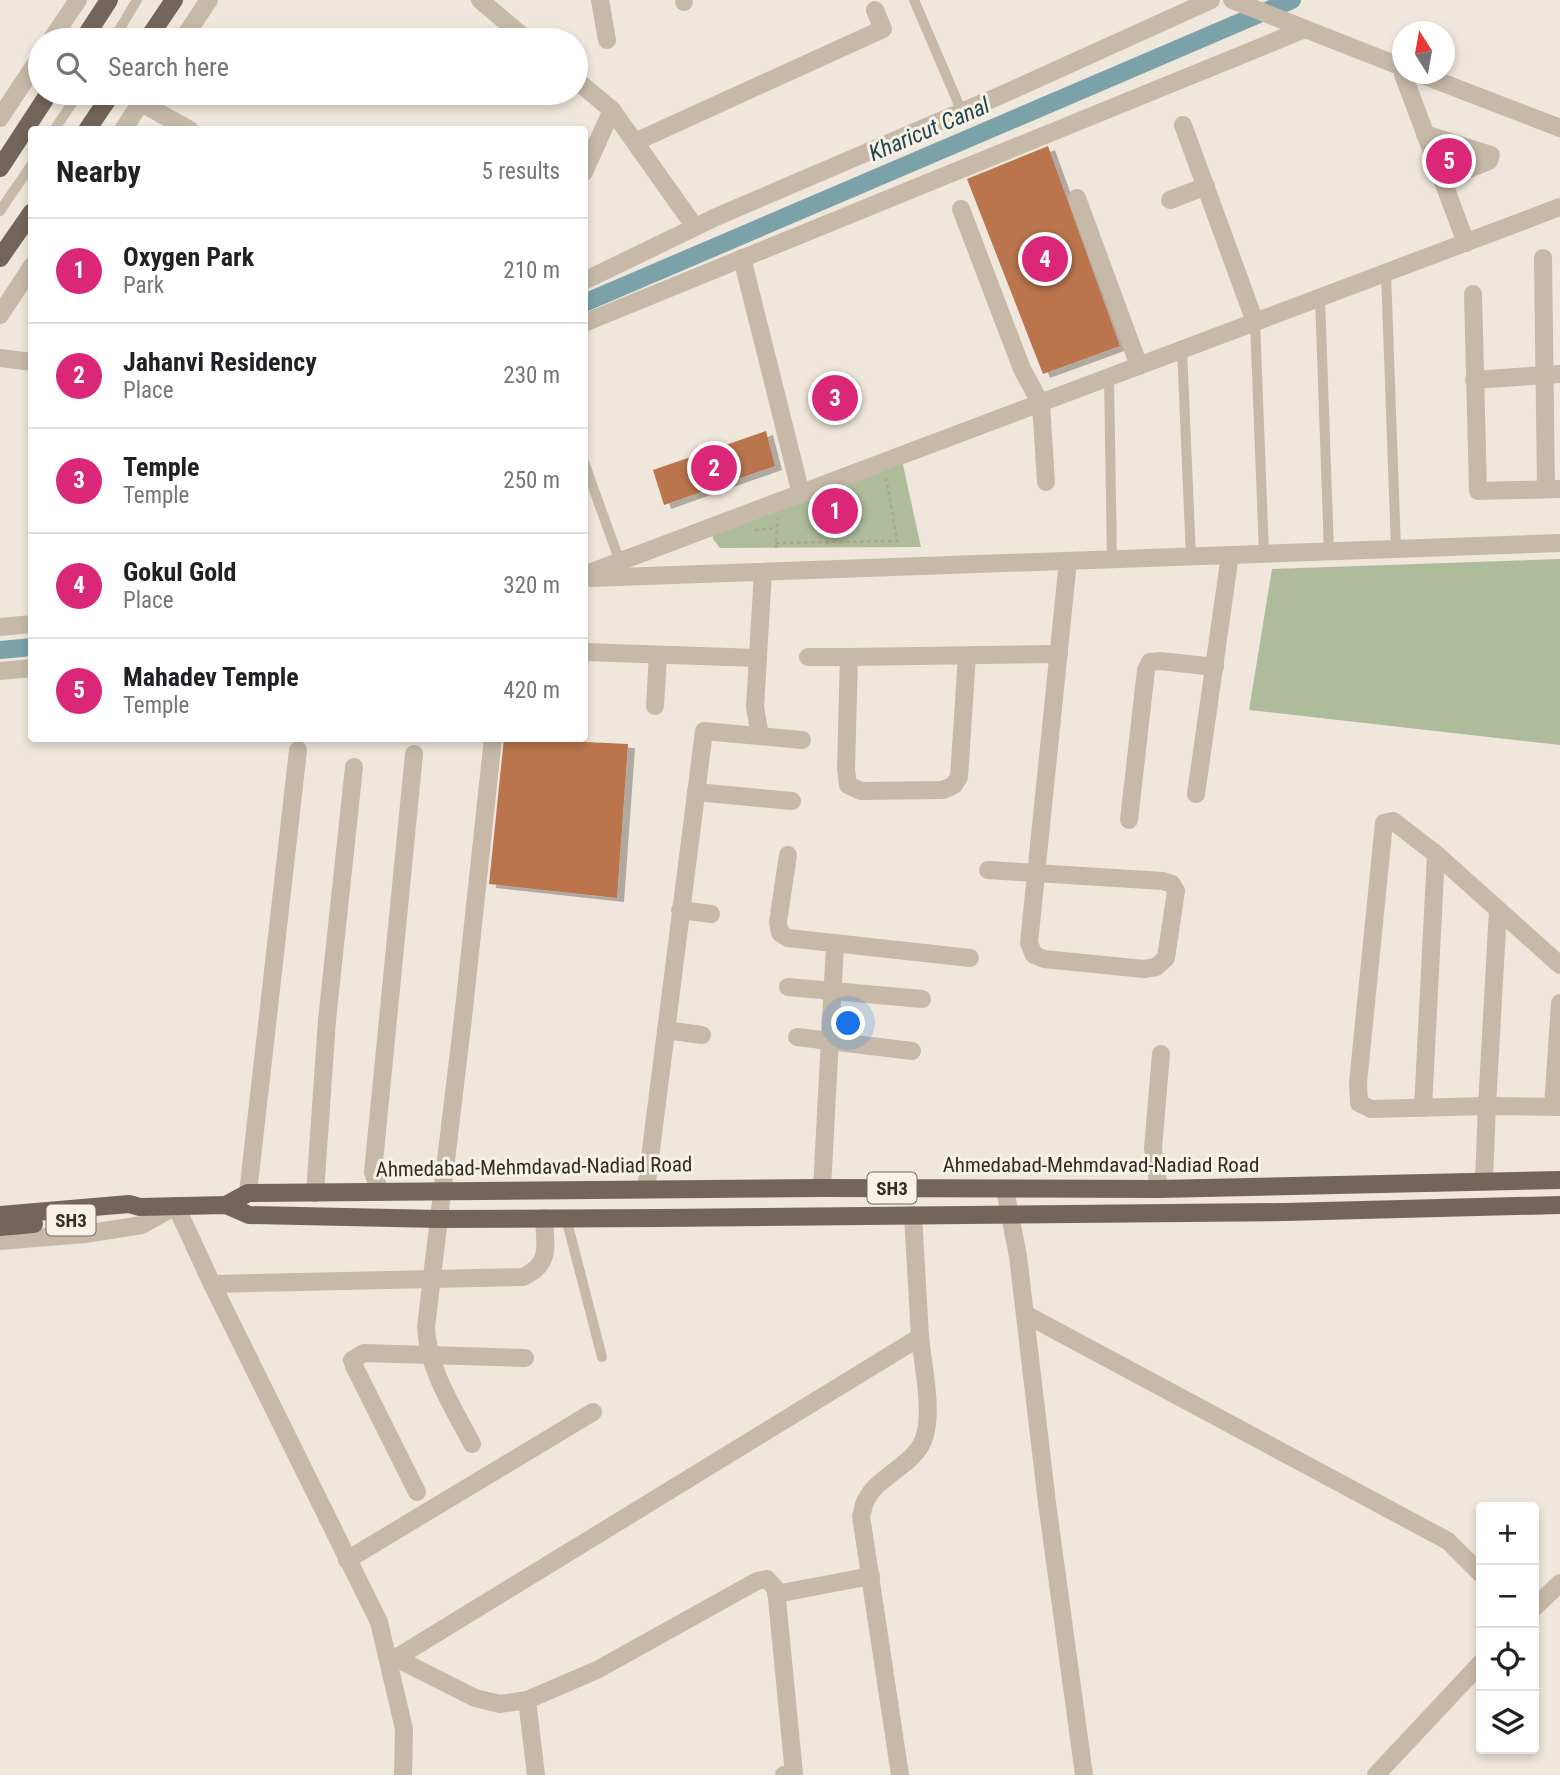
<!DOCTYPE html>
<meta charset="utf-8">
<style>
:root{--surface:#fff;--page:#f6f6f6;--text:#202124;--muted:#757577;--line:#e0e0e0;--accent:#db2777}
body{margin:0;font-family:"Roboto Condensed",sans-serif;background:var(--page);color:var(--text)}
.controls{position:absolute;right:21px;bottom:21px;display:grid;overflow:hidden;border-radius:7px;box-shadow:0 4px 10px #0003}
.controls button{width:63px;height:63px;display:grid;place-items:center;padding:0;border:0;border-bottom:2px solid var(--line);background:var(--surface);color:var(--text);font:35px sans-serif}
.compass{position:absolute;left:1392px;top:21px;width:63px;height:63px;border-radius:50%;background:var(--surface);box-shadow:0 4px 10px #0003;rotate:349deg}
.you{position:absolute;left:849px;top:1024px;width:24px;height:24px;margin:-18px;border:5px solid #fff;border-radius:50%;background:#1a73e8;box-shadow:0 0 0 10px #1a73e833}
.badge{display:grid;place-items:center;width:46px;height:46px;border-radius:50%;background:var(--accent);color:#fff;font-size:23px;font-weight:700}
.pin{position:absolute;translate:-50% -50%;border:4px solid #fff;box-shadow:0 2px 7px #0006}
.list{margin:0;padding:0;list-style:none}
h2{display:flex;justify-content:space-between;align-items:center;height:91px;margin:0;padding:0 28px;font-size:30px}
h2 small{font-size:23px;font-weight:400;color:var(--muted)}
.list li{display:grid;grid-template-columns:46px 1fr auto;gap:21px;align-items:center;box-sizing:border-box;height:105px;padding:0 28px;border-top:2px solid var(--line)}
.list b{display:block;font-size:26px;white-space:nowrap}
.list p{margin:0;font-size:23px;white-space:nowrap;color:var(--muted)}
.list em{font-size:23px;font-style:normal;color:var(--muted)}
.icon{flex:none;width:38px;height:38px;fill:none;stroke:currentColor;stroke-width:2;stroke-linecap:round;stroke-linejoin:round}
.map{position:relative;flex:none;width:1560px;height:1775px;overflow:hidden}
.search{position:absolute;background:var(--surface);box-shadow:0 4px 10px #0003;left:28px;top:28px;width:560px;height:77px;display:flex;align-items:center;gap:18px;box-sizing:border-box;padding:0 24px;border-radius:38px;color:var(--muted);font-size:26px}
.panel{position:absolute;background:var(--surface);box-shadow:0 4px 10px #0003;left:28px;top:126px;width:560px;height:616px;border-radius:7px}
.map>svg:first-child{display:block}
</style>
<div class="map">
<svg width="1560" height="1775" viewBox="0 0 1560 1775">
<defs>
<filter id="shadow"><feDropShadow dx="7" dy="4" stdDeviation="0" flood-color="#0004"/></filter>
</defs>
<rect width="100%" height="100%" fill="#efe7db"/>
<g fill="#aebc9c">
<path d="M901 456 921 547 720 548 713 539 712 527Z"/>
<path d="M1560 559V745L1249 710 1272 569Z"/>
</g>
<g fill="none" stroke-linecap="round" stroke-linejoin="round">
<g stroke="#7ca2a9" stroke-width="18">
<path d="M584 303 1292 0"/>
<path d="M0 650 32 647"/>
</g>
</g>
<g fill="#ba744d" filter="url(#shadow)">
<path d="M1048 146 1120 346 1043 374 967 179Z"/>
<path d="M766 431 775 466 664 505 653 470Z"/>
<path d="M504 738 628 744 617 898 489 884Z"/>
</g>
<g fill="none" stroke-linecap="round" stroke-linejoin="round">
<g stroke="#b1a392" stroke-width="2.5" stroke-dasharray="3.5 3.5" stroke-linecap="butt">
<path d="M755 530 776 528"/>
<path d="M776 543 897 541 886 478"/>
<path d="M776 548 777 519"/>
</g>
<g stroke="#c6b9a8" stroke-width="10">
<path d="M914 0 962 112"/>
<path d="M113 40 137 0"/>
<path d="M54 130 79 93"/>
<path d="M0 211 32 164"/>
<path d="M1386 273 1396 549"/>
<path d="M1320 298 1329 552"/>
<path d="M1255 322 1264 554"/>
<path d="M1182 349 1191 557"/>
<path d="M1109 377 1112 560"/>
<path d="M584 462 620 562"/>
<path d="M566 1218 602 1357"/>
</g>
<g stroke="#c6b9a8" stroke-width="18">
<path d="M480 0 527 40"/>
<path d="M600 0 607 40"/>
<path d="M684 0V2"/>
<path d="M1403 74 1466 243"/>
<path d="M576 80 612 110 695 227"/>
<path d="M141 103 190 130"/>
<path d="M1183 125 1255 322"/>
<path d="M1425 134 1491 155 1489 161 1442 180"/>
<path d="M635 142 883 29 875 10"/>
<path d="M584 172 612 110"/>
<path d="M1077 198 1139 366"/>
<path d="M1170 200 1206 186"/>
<path d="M961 209 1022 369 1041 404 1046 482"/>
<path d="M742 258 801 494"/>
<path d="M1543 258 1546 489"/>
<path d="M584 281 716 217 1008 92 1211 0"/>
<path d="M1473 294 1478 491 1560 489"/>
<path d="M584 323 1305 29"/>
<path d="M0 358 32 362"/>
<path d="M1474 380 1560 374"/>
<path d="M584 575 1560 207"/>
<path d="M591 578 1560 543"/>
<path d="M0 627 32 624"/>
<path d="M584 652 758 658"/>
<path d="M967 656 959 777 954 785 943 790 861 791 848 785 846 769 849 657 1059 654"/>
<path d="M808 657H849"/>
<path d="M0 671 32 668"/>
<path d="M655 706 658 655"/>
<path d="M760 736 755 707 763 572"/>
<path d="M696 792 792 801"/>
<path d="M1196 794 1230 555"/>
<path d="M1129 820 1146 670 1150 662 1160 661 1215 667"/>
<path d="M788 855 778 922 780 933 788 938 970 958"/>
<path d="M988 870 1163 881 1172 884 1176 891 1166 958 1156 967 1144 969 1044 959 1034 955 1029 943 1068 561"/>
<path d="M680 910 711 914"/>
<path d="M1498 910 1487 1106 1371 1109 1359 1103 1358 1083 1384 823 1393 821 1436 854 1560 965"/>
<path d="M788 987 922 999"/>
<path d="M666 1030 702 1035"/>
<path d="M797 1037 912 1051"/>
<path d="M1553 1107 1560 1003"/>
<path d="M1423 1108 1436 854"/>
<path d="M1484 1180 1487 1106 1560 1107"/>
<path d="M822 1188 835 945"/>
<path d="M646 1189 704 731 802 740"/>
<path d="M1159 1189 1153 1148 1161 1054"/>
<path d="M380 1192 373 1172 414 754"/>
<path d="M248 1193 298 750"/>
<path d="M315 1193 327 1020 354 767"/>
<path d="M212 1284 523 1277C552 1264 545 1245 544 1218"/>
<path d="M1025 1314 1448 1541 1481 1574"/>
<path d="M472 1444C453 1407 428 1370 426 1327L463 1018 493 738"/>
<path d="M417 1492 354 1366 352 1360 364 1353 525 1358"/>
<path d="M347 1560 593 1412"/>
<path d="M776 1594 871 1576"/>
<path d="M1534 1608 1560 1583"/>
<path d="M388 1654 475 1698 500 1704 527 1700 597 1670 757 1581 767 1579 776 1589 794 1774 784 1775"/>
<path d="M396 1658 920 1337 913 1215"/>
<path d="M527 1700 536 1775"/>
<path d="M900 1775 861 1516C863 1511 863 1505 866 1500 878 1476 912 1466 923 1441 934 1415 923 1366 920 1337"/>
<path d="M1376 1775 1481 1663"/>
</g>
<g stroke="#c6b9a8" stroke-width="18">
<path d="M1232 0 1402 67"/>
<path d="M51 40 78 0"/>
<path d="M182 40 209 0"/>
<path d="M1420 74 1560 128"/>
<path d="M0 118 40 57"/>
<path d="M123 130 147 93"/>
<path d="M0 315 32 266"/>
<path d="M1005 1190 1018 1256 1047 1503 1084 1775"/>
<path d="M0 1241 85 1234 142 1225 176 1206 212 1284 379 1622 404 1729 403 1775"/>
</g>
<g stroke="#74655a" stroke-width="18">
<path d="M83 40 109 0"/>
<path d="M147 40 174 0"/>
<path d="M87 130 112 93"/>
<path d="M0 168 49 93"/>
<path d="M0 258 32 212"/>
<path d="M226 1205 248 1193 822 1188 1159 1189 1560 1180"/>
<path d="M0 1215 129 1204 140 1207 226 1205 249 1215 439 1219 660 1218 1285 1212 1560 1205"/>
<path d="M0 1227 34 1224"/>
</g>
</g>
<g text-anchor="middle" stroke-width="6" stroke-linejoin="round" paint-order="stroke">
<g fill="#f7f1e6" stroke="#6e6760" stroke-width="2">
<rect x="867.5" y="1172.5" width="49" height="31" rx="5"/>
<rect x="46.5" y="1204.5" width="49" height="31" rx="5"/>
</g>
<g font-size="19" font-weight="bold" fill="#332c27">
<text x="892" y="1195">SH3</text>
<text x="71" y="1227">SH3</text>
</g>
<g font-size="21" fill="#332c27" stroke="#f7f1e6">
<text x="1101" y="1172">Ahmedabad-Mehmdavad-Nadiad Road</text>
<text transform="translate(534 1167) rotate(-1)" y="7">Ahmedabad-Mehmdavad-Nadiad Road</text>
</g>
<g font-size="23" font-style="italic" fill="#214850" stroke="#f7f1e6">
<text transform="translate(929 129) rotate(-23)" y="8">Kharicut Canal</text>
</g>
</g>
</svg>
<div class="controls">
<button>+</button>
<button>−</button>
<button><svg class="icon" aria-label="locate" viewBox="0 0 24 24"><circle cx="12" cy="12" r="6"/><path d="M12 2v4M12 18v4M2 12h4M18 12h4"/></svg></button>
<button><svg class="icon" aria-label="layers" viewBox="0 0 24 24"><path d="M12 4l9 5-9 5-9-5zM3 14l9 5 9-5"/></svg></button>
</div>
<svg class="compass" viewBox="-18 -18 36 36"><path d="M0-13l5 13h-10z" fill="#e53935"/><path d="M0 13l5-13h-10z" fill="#757577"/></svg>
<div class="you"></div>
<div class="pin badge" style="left:835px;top:511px">1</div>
<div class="pin badge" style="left:714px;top:468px">2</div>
<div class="pin badge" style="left:835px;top:398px">3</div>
<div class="pin badge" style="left:1045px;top:259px">4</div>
<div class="pin badge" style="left:1449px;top:161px">5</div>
<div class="search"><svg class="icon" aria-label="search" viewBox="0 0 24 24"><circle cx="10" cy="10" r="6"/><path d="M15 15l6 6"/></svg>Search here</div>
<section class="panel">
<h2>Nearby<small>5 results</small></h2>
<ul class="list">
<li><span class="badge">1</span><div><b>Oxygen Park</b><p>Park</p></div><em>210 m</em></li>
<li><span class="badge">2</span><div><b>Jahanvi Residency</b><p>Place</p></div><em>230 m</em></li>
<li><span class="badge">3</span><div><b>Temple</b><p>Temple</p></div><em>250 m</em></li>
<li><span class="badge">4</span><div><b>Gokul Gold</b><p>Place</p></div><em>320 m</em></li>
<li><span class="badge">5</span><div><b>Mahadev Temple</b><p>Temple</p></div><em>420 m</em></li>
</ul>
</section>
</div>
